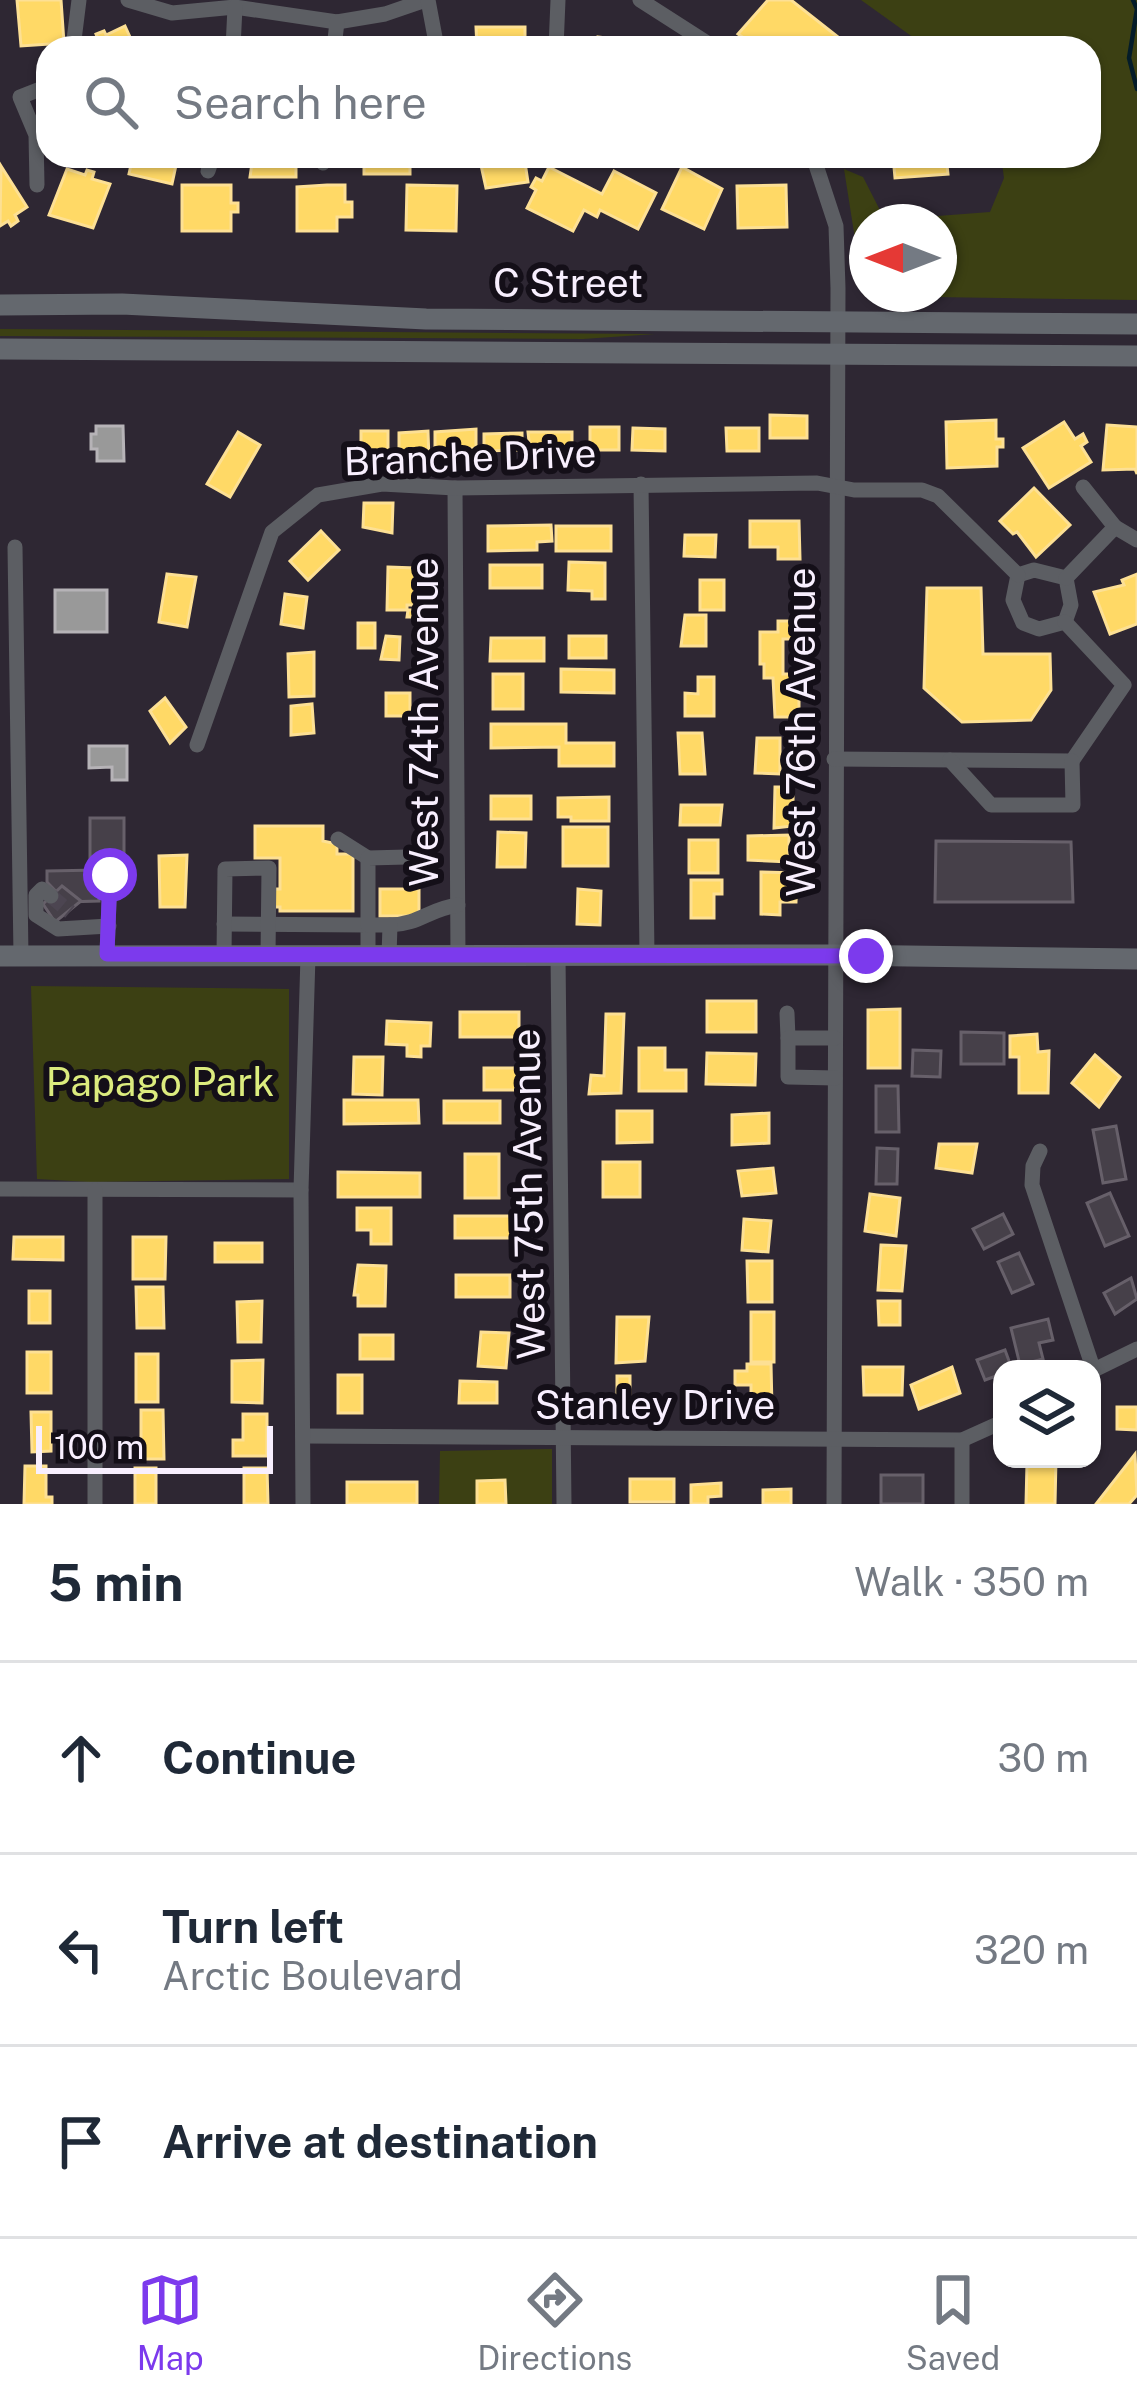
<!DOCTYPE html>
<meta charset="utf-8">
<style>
:root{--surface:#fff;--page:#f6f6f7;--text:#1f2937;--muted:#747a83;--line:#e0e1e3;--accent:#7c3aed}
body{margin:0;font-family:"Public Sans",sans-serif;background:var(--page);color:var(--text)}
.controls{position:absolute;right:36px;bottom:36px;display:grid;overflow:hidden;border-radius:24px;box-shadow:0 3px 9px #0004}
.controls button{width:108px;height:108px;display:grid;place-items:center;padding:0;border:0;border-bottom:3px solid var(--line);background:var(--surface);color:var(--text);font:60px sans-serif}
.compass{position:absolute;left:849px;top:204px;width:108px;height:108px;border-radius:50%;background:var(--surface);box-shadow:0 3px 9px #0004;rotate:270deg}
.scale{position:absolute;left:36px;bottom:30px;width:237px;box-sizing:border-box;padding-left:12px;border:6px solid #f8effe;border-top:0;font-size:33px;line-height:42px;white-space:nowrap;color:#f8effe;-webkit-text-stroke:9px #140f18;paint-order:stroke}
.stop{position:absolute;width:36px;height:36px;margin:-27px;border:9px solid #7c3aed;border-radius:50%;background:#fff}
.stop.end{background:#7c3aed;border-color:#fff;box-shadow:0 3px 12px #0008}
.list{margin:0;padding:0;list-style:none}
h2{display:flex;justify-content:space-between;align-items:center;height:156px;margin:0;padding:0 48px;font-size:51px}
h2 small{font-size:39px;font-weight:400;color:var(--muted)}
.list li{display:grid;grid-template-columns:78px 1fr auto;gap:36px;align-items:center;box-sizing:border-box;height:192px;padding:0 48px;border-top:3px solid var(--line)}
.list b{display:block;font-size:45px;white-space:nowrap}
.list p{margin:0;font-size:39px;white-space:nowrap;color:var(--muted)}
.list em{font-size:39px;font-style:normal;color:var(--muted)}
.icon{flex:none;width:66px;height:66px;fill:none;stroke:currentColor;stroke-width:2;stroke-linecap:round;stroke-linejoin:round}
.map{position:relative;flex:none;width:1137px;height:1504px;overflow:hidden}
.search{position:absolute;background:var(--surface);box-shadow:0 3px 9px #0004;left:36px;right:36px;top:36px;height:132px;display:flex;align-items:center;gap:30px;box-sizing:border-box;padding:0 42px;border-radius:36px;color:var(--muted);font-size:45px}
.sheet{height:732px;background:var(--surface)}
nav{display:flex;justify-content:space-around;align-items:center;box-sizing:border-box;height:168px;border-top:3px solid var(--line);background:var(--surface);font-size:33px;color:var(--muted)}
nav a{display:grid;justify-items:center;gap:6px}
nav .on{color:var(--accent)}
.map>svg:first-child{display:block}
</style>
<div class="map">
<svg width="1137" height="1504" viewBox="0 0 1137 1504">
<rect width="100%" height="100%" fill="#2e2733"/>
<g fill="#3c4013" fill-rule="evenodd">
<path d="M861 0H1137V300L864 296 844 169 863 177 885 220 990 212 1004 178 1001 156H1089V48H928ZM867 222H939V294H867Z"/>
<path d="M0 329 655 334 583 339 0 336Z"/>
<path d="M31 986 289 989V1179L89 1182 37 1179Z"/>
<path d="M552 1449V1504H439L440 1451Z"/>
</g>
<g fill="#ffd966" stroke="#fde094" stroke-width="3">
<path d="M17 0H61L64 43 21 46Z"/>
<path d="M768 0H791L852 48H758L738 34Z"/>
<path d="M125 26 135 48H85L98 39 96 34 104 31 106 35Z"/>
<path d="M476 27H525V46L477 48Z"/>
<path d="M598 37 642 42V48H597Z"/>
<path d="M133 156H178L172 184 129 174Z"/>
<path d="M253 156H296V177H250Z"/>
<rect x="364" y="156" width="46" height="18"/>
<path d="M479 156H524L528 182 486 188Z"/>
<path d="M893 156H946L948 174 895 178Z"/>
<path d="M1 166 27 207 15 215 18 221 11 226 8 221 0 226Z"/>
<path d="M549 167 602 194 614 171 656 193 638 229 600 210 597 217 584 210 573 231 527 208 536 190 531 187 536 178 542 181Z"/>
<path d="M682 167 722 189 704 229 662 209Z"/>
<path d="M67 169 85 175 87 170 94 172 92 179 110 184 93 228 49 215Z"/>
<path d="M182 185H231V203H238V212H231V231H182Z"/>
<path d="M327 185H345V202H352V217H337V231H297V187Z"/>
<path d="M407 185 457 186 456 231 406 230Z"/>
<path d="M786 185 787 227 738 228 737 186Z"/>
<path d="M770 415 807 416V438H770Z"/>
<path d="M996 420V439H1003V447H997V466L947 468 946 422Z"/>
<path d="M1064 422 1075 439 1083 434 1087 442 1081 446 1091 462 1049 488 1023 448Z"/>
<path d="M1107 425 1137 427V474L1135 469 1103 470Z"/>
<rect x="590" y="427" width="29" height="23"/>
<path d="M633 428 665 429V451L632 450Z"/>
<path d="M726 428H759V451H727Z"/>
<path d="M476 429V448L435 451V432Z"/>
<path d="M361 431H388V451H354V447H361Z"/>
<path d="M428 431 429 461 399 462V433Z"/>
<path d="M238 432 260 445 230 497 207 484Z"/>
<path d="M528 432H572V450L530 451Z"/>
<path d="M522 433V450L484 451V434Z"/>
<path d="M1034 488 1070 525 1036 557 1017 532 1013 534 1000 521Z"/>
<path d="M364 503H393L392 533 363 527Z"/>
<path d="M750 521H799L800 559H778V547H750Z"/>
<path d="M551 525 552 541 537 542V550L488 551V526Z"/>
<rect x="556" y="526" width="55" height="25"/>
<path d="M321 531 339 550 308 580 290 561Z"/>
<path d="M685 535H716L715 557 684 556Z"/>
<path d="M569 562 605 563V599H592V591L568 590Z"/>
<rect x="490" y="565" width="52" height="23"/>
<path d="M388 567 415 568V605H407V610H428V617H407L408 610H387Z"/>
<path d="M167 574 196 577 187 627 159 622Z"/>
<path d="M1137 574V624L1110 634 1094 592 1124 585 1122 580Z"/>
<rect x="700" y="580" width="24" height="30"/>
<path d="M927 588H981L983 654H1050L1051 690 1031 720 962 722 924 688Z"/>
<path d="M285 594 307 597 303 628 281 624Z"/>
<path d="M685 615H706V646H681Z"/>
<path d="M778 621H797V639H783V674H799V717H775L773 678H764V664H760V632H778Z"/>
<rect x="358" y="623" width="17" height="25"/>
<path d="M386 636 400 637 399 660 381 659Z"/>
<rect x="569" y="636" width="37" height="22"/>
<path d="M491 638H544V661H490Z"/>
<path d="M314 652V696L289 697 288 654Z"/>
<path d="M561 669 614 670V693L561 692Z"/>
<rect x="493" y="674" width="30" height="35"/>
<path d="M698 677H714V716H685V693L698 694Z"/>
<rect x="386" y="693" width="24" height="23"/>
<path d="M165 698 186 727 170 743 150 711Z"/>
<path d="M312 704 314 733 291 735V706Z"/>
<path d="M491 724H566V743H614V766H559V747L491 748Z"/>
<path d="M678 733H702L705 774H680Z"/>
<path d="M757 738H780V774L755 773Z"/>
<path d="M775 787H793V826L774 828Z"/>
<rect x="491" y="796" width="40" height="23"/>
<path d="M609 797V821H571V817H558V798Z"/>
<path d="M681 805H722L720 825H680Z"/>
<path d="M255 826H323V841L337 844V854H353V911H280V907H273V889H280V858H255Z"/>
<rect x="563" y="827" width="45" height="39"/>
<path d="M498 832 526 833 525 867H497Z"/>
<path d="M789 835V862L748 860V836Z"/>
<rect x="689" y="840" width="29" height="33"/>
<path d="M187 855 185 907H160L159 856Z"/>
<path d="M761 872 797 873 796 902H780V915L761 914Z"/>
<path d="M691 880H722V894H714V918H691Z"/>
<rect x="380" y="889" width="39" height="27"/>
<path d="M578 889 601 891 600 925 577 924Z"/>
<rect x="707" y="1001" width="49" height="31"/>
<path d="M900 1009V1068H868V1010Z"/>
<rect x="460" y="1012" width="59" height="25"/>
<path d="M606 1014H624L621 1093 589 1094 591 1075 604 1076Z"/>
<path d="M387 1021 431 1023 430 1046H421V1057L407 1056V1045L386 1044Z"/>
<path d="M1037 1034 1038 1052 1049 1051 1048 1093H1019V1057H1010V1036Z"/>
<path d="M639 1048H665V1070H686V1091H639Z"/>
<path d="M707 1053 756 1054 755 1085 706 1084Z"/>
<path d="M1095 1055 1120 1077 1099 1107 1072 1083Z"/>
<path d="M354 1057H383L382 1095 353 1094Z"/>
<rect x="484" y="1068" width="35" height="22"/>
<path d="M344 1100H418L419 1123 344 1124Z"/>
<rect x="444" y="1101" width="56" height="22"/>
<path d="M617 1111H652V1142L617 1143Z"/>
<path d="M769 1113V1143L732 1145V1115Z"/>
<path d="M939 1144H977L972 1173 936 1168Z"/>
<rect x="465" y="1154" width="34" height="44"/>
<rect x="603" y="1162" width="37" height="35"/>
<path d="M773 1168 776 1193 742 1196 738 1171Z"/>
<path d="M338 1172 420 1173V1197H338Z"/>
<path d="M870 1194 900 1198 896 1236 865 1231Z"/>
<path d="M357 1208H391V1244H371V1230H357Z"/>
<rect x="455" y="1216" width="56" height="22"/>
<path d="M744 1219 771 1221 768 1252 742 1250Z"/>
<path d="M14 1237H63V1260L13 1259Z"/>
<path d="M133 1237H166L165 1279H133Z"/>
<rect x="215" y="1243" width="47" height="19"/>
<path d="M881 1245 906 1246 902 1291 878 1290Z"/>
<path d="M747 1261H772V1302H748Z"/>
<path d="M358 1265 386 1266 385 1306H358V1295H354Z"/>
<rect x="456" y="1275" width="54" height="22"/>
<path d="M136 1287H163L164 1328H137Z"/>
<rect x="29" y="1291" width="21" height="32"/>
<path d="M262 1301 261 1342H238L237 1302Z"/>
<path d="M878 1301H900V1325H879Z"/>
<rect x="751" y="1312" width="23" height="50"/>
<path d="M617 1317H649L645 1361 616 1363Z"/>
<path d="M481 1332 509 1333 506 1368 478 1366Z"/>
<rect x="360" y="1335" width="33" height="24"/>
<rect x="27" y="1352" width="24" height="41"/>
<rect x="136" y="1354" width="22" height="48"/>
<path d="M263 1360 262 1403 232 1402V1361Z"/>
<path d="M747 1364H771L772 1408H751V1385H735V1371H747Z"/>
<path d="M863 1367H903L902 1395H864Z"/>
<path d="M952 1367 960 1393 919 1409 911 1385Z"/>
<rect x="338" y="1375" width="24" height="38"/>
<rect x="617" y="1376" width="13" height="32"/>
<path d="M460 1381 497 1382V1403H459Z"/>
<path d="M1117 1407H1137V1430L1117 1429Z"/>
<path d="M141 1410H163L164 1459H141Z"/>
<path d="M31 1412H51V1451L32 1452Z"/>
<path d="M243 1414H267V1456H233V1440H243Z"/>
<path d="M1135 1454 1137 1495 1129 1504H1096Z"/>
<path d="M1031 1459H1056L1055 1504H1026L1027 1463Z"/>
<path d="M25 1466H46V1497H52V1504H24Z"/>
<rect x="135" y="1468" width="21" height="36"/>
<path d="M244 1468H267L268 1504H244Z"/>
<rect x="630" y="1479" width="44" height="23"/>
<path d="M505 1480 506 1504H477V1481Z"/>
<rect x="347" y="1482" width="70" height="22"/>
<path d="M721 1483V1496L708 1497V1504H691V1485Z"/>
<path d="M791 1489V1504H763V1490Z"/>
</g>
<g fill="#999" stroke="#b6b3b7" stroke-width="3">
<path d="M96 426H123L124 461H97V449H91V434H96Z"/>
<rect x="55" y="590" width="52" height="42"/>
<path d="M89 746H127V780H112V767L89 768Z"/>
</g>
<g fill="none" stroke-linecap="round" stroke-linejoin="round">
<path stroke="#041c29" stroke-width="4.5" d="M1133 0 1137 9 1129 58 1137 89"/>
</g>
<g fill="#464049" stroke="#67606a" stroke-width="3">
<rect x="90" y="818" width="34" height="45"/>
<path d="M936 841 1071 842 1073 902H935Z"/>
<path d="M98 870 99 901 66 902 47 882V871Z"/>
<path d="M62 886 81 901 55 922 43 904Z"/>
<path d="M961 1032 1004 1033V1064H961Z"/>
<path d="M913 1050 941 1051 940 1077 912 1076Z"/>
<path d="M876 1086H898L899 1132H876Z"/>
<path d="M1116 1126 1126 1179 1103 1183 1093 1130Z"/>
<path d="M877 1148 898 1149 897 1184H876Z"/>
<path d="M1110 1193 1129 1236 1105 1246 1087 1203Z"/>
<path d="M1003 1214 1013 1234 984 1249 973 1229Z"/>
<path d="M1019 1253 1033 1284 1012 1293 998 1262Z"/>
<path d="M1131 1278 1137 1299 1115 1314 1104 1293Z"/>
<path d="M1048 1319 1053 1340 1039 1343 1043 1359 1020 1365 1011 1328Z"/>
<path d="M1005 1350 1012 1369H1002V1374L985 1380 977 1360Z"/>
<rect x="881" y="1475" width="42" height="29"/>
</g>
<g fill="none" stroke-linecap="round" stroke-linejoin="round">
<path stroke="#4c4551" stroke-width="15" stroke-dasharray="15 8" stroke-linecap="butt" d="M51 896 70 912"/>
<g stroke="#5c5e63" stroke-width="15">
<path d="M128 0 172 13 235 7 337 22 385 14 426 0"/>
<path d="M428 0 437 48"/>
<path d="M640 0 715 48"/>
<path d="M73 48 79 0"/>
<path d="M233 48 235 7"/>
<path d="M334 48 337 22"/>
<path d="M556 48 558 0"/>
<path d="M813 156 836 226 838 288 834 1504"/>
<path d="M430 158 431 156"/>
<path d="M323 163 324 156"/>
<path d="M208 171 213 156"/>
<path d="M37 185 36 135 20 97 48 86"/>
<path d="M641 484 647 955"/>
<path d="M1083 487 1115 527"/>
<path d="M455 488 458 956"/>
<path d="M15 547 21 956"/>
<path d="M1018 575 1034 570 1066 578 1071 605 1065 622"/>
<path d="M1018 575 1013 600 1023 623 1039 629 1065 622"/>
<path d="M1066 578 1115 527 1137 540"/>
<path d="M197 745 272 532 318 495 382 484 455 488 817 483 854 490H922L938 496 1018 575"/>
<path d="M834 759 1072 761 1124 685 1065 622"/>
<path d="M950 760 991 805H1073L1072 761"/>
<path d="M338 839 368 858"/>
<path d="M51 896 42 889 36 895V915L58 929 109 926"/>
<path d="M224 924 368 925V956"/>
<path d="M390 925C420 924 429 909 458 905"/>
<path d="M107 954 110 875"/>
<path d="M224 955 225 869 269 868 268 955"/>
<path d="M389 956 390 925H368V858L407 857"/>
<path d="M558 956 564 1504"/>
<path d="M787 1013 788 1038"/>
<path d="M835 1038H788V1077L835 1078"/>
<path d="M1040 1151 1033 1166 1032 1185 1094 1371"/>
<path d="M0 1189 301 1190"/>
<path d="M95 1190V1504"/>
<path d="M1092 1371 1137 1349"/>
<path d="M303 1436 962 1440 1002 1422"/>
<path d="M962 1440V1504"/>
<path d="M303 1504 301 1190 308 956"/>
</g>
<g stroke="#64686e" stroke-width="21">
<path d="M0 305 122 304 426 319 1137 324"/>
<path d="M0 349 1137 356"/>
<path d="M0 956 834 955 1137 959"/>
</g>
</g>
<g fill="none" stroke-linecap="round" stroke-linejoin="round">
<path stroke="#7c3aed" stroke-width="15" d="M110 875 107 954 866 956"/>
</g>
<g text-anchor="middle" stroke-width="12" stroke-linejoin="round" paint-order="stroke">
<g font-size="39" fill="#f8effe" stroke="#140f18">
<text x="568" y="297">C Street</text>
<text transform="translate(470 457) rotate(-2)" y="14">Branche Drive</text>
<text transform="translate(424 722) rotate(-90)" y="14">West 74th Avenue</text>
<text transform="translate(801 732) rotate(-90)" y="14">West 76th Avenue</text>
<text transform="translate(528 1194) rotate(-91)" y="14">West 75th Avenue</text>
<text x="655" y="1419">Stanley Drive</text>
</g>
<g font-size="39" fill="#dcec7e" stroke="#140f18">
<text x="160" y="1096">Papago Park</text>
</g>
</g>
</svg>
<div class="controls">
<button><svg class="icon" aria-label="layers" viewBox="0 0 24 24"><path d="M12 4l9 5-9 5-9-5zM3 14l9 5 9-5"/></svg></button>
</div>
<svg class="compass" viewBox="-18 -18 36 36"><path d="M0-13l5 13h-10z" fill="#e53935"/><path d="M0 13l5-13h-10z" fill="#747a83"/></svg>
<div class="scale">100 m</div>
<div class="stop" style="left:110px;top:875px"></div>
<div class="stop end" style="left:866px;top:956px"></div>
<div class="search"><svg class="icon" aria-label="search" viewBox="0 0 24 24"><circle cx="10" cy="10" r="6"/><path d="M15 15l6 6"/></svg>Search here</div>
</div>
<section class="sheet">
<h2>5 min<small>Walk · 350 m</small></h2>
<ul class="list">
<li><svg class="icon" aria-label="ahead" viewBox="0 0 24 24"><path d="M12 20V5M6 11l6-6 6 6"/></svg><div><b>Continue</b></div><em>30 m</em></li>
<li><svg class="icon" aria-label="left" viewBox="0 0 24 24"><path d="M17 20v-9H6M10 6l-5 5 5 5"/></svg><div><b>Turn left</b><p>Arctic Boulevard</p></div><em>320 m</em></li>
<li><svg class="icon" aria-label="arrive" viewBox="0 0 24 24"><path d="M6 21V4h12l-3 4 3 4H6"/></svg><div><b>Arrive at destination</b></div></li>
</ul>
</section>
<nav>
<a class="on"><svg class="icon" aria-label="map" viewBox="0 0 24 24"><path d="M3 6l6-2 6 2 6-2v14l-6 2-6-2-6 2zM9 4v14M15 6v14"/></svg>Map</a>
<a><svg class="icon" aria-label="directions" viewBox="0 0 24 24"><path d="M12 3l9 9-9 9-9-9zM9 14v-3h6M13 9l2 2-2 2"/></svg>Directions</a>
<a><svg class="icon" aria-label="saved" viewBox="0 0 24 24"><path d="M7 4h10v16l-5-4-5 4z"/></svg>Saved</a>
</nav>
